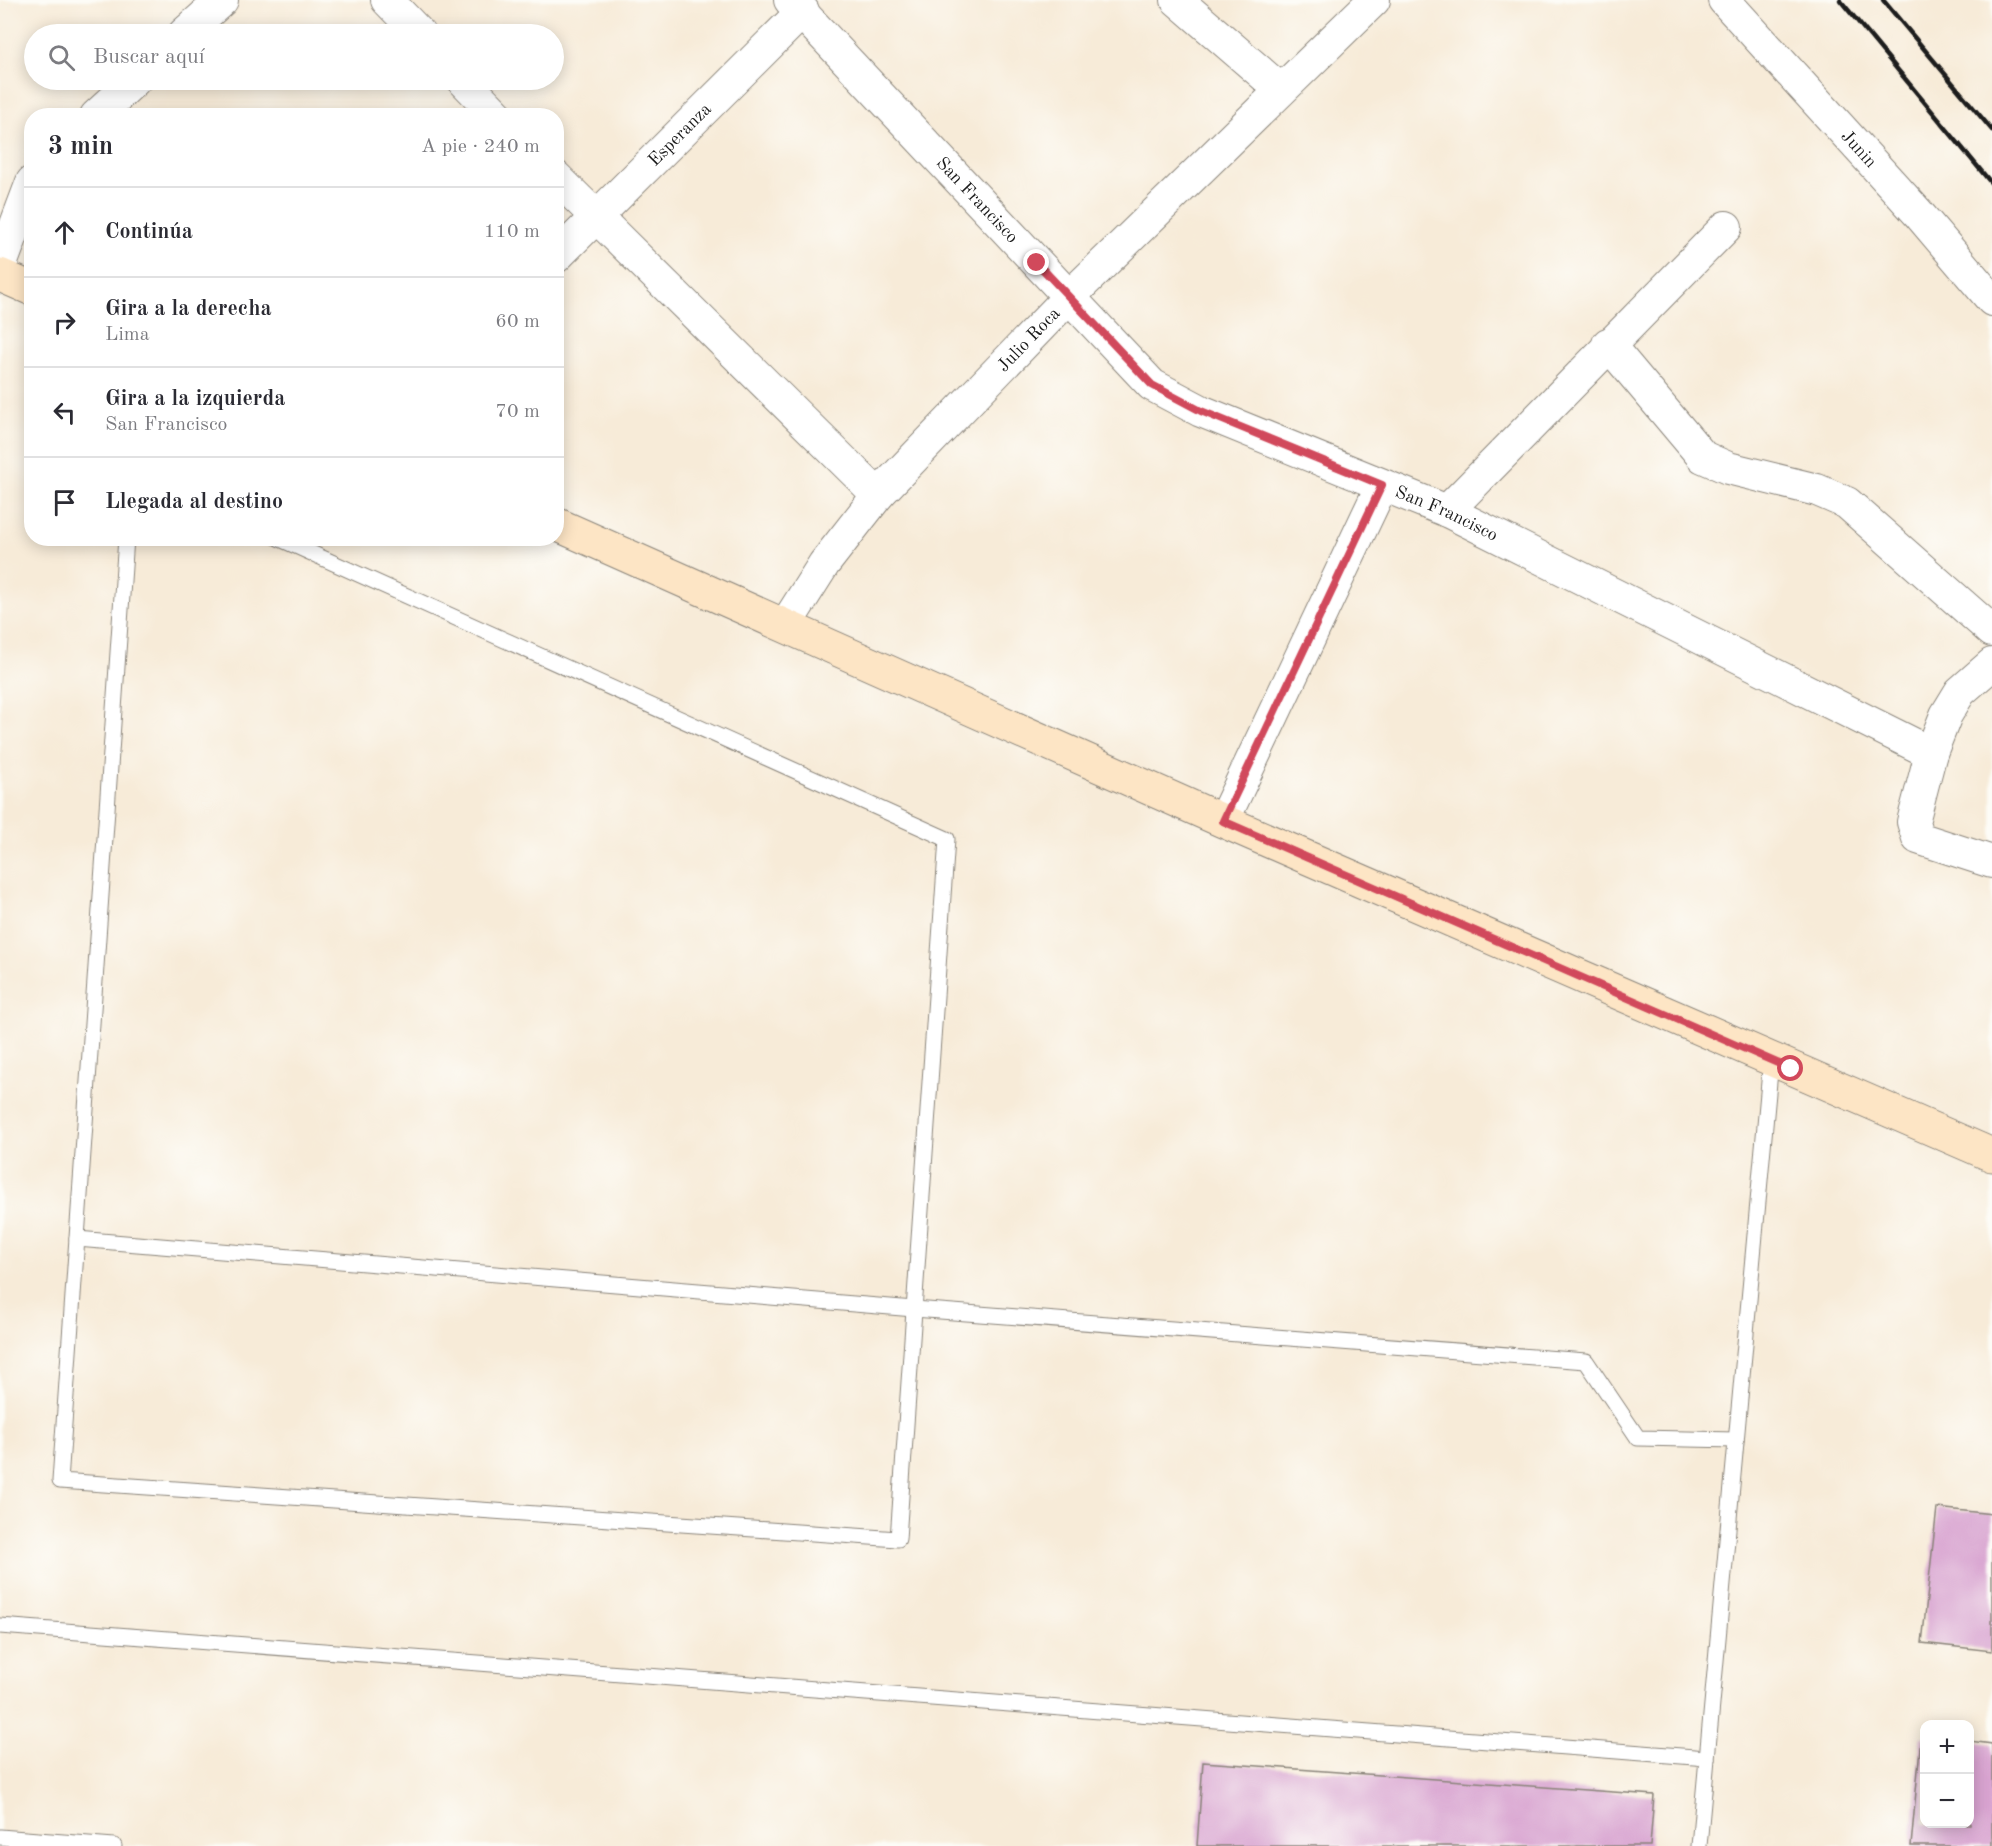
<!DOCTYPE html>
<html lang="es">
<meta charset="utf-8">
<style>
:root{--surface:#fff;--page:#f7f7f7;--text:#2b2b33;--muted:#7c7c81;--line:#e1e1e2}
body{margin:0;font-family:"Old Standard TT",serif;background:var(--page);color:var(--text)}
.controls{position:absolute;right:18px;bottom:18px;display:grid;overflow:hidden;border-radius:12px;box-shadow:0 3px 15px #0003}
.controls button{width:54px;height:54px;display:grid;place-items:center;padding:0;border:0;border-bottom:2px solid var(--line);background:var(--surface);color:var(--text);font:30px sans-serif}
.stop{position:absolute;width:18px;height:18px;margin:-14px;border:4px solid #d1495b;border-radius:50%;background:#fff}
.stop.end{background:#d1495b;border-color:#fff;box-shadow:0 2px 6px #0008}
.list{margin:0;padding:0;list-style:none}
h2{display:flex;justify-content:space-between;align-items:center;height:78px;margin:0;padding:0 24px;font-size:26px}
h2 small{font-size:20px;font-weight:400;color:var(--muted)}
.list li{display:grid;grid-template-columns:39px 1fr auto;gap:18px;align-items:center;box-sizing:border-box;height:90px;padding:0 24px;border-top:2px solid var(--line)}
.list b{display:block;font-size:22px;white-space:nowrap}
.list p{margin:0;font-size:20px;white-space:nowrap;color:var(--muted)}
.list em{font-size:20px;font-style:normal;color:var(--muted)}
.icon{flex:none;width:33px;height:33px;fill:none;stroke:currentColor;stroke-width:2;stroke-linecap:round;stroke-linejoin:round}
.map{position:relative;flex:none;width:1992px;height:1846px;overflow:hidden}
.search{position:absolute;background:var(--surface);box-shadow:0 3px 15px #0003;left:24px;top:24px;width:540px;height:66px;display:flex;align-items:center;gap:15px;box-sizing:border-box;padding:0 21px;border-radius:33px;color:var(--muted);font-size:22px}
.panel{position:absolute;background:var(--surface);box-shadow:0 3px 15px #0003;left:24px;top:108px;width:540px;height:438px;border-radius:24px}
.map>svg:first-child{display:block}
</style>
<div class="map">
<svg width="1992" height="1846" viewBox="0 0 1992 1846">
<rect width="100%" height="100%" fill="#fdfcf7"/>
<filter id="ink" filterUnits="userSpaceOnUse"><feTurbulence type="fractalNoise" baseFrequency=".0167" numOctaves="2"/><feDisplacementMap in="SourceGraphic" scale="12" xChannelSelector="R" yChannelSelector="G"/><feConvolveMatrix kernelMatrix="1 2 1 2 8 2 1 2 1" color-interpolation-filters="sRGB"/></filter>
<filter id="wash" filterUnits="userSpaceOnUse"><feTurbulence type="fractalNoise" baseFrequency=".008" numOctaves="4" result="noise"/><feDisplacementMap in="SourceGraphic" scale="24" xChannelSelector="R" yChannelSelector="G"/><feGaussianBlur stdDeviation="1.35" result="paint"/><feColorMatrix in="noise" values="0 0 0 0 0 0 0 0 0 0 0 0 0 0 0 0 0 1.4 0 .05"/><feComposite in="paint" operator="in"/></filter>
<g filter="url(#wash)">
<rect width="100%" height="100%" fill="#f7ebd8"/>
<g id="blocks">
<g fill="#d8a3d0">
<path d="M1937 1508 1992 1514V1651L1922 1643Z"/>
<path d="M1921 1737H1924V1824H1970V1741L1992 1744V1846H1911Z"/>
<path d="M1203 1762 1654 1795 1650 1846H1197Z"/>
</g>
</g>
</g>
<g filter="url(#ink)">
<use href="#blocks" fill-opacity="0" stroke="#8a847a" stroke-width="1.5"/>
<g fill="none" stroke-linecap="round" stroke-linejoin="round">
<g stroke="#8a847a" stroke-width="17">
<g id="lane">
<path d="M126 538 60 1481 898 1539 947 839 278 538"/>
<path d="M77 1239 914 1309 1586 1361 1638 1438 1736 1440"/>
<path d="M0 1626 1707 1758"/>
<path d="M0 1837 114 1846"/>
<path d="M1699 1846 1771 1060"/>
</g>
</g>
<g stroke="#8a847a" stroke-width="34">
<g id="street">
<path d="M387 0 420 34"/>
<path id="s1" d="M790 0 1152 385 1201 411 1447 511 1931 753 1913 822 1918 838 1992 862"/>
<path d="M1177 0 1281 90"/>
<path id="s2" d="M1724 0 1918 213 1992 300"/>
<path d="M184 34 222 0"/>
<path d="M463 80 498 116"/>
<path d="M96 116 135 80"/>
<path d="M556 177 878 495"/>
<path id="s3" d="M556 257 803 11"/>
<path d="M0 267 32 182"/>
<path d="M1608 344 1703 457 1728 468 1817 490 1847 503 1992 631"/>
<path d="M1447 511 1726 227"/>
<path id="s4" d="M786 624 824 564 878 495 1069 297 1374 0"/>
<path d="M1931 753 1946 715 1960 692 1992 664"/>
<path d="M1223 821 1382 485"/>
</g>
</g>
<g stroke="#8a847a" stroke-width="35">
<g id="secondary">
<path d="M0 275 32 289"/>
<path d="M556 524 1223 821 1992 1155"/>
</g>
</g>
<use href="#lane" stroke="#fff" stroke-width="15"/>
<use href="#street" stroke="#fff" stroke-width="32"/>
<use href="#secondary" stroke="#fde5c5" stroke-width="33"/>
<g stroke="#1c1c1c" stroke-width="4.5">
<path d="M1840 0 1992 184"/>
<path d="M1883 0 1992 130"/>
</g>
</g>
</g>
<g fill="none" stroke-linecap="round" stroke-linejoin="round" filter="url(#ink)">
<path stroke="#d1495b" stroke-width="8" d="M1037 263 1152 385 1201 411 1382 485 1223 821 1791 1069"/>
</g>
<g text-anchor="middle" stroke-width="4.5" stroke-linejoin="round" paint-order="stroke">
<g font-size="18" fill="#1c1c1c" stroke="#fdfcf7">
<text dy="6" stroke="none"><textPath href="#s3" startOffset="174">Esperanza</textPath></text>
<text dy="6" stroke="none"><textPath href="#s2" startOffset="201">Junin</textPath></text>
<text dy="6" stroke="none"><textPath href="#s1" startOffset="274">San Francisco</textPath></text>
<text dy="6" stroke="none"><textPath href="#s4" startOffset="375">Julio Roca</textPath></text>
<text dy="6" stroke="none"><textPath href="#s1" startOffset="850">San Francisco</textPath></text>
</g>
</g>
</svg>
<div class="controls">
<button>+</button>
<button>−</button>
</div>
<div class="stop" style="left:1791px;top:1069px"></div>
<div class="stop end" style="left:1037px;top:263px"></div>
<div class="search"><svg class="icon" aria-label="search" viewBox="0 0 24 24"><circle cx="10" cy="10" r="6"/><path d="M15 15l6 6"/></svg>Buscar aquí</div>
<section class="panel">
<h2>3 min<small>A pie · 240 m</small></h2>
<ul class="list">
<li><svg class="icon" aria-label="ahead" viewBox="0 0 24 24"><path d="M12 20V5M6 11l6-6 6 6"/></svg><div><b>Continúa</b></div><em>110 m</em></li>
<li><svg class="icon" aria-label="right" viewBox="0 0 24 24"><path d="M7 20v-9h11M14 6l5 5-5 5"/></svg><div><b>Gira a la derecha</b><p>Lima</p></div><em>60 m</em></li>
<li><svg class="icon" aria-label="left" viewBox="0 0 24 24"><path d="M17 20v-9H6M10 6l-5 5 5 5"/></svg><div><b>Gira a la izquierda</b><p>San Francisco</p></div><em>70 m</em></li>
<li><svg class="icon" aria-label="arrive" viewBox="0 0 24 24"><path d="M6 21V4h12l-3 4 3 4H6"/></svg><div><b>Llegada al destino</b></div></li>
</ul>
</section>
</div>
